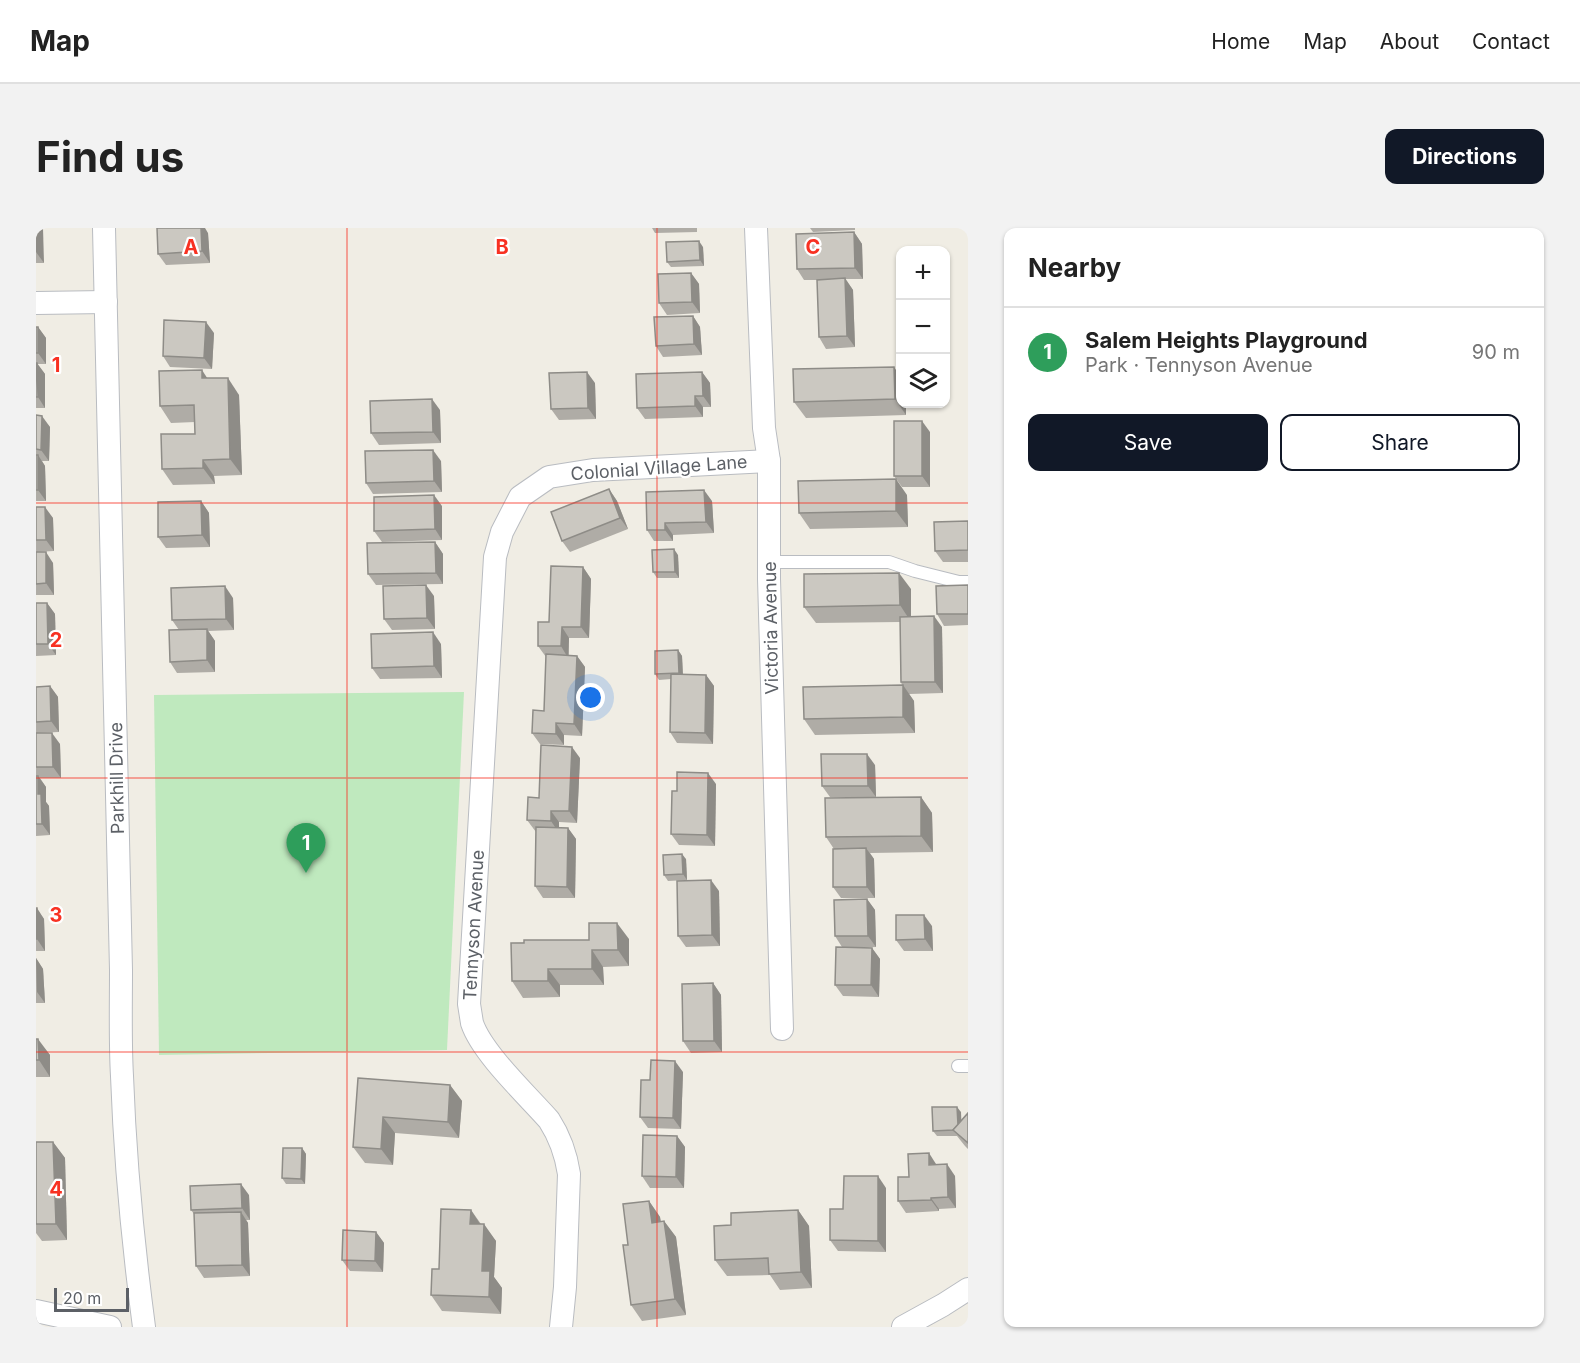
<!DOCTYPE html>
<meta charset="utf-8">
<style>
:root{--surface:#fff;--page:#f2f2f2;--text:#222;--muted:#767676;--line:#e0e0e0;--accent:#111827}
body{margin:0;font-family:Inter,sans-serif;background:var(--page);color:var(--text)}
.controls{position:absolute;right:18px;top:18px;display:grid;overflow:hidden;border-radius:12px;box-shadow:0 2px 4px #0004}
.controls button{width:54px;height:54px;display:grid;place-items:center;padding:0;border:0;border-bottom:2px solid var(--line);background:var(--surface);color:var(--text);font:30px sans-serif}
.scale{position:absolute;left:18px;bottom:15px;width:75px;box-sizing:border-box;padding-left:6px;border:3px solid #5c6066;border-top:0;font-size:16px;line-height:21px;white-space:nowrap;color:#5c6066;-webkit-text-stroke:4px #fff;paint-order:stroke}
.you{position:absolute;left:555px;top:470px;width:21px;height:21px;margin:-15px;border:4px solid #fff;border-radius:50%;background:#1a73e8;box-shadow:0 0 0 9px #1a73e833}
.badge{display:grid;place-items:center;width:39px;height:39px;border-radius:50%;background:var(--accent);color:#fff;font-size:20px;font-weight:700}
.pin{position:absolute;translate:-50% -50px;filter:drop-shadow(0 2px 3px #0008)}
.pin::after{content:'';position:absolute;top:32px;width:21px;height:18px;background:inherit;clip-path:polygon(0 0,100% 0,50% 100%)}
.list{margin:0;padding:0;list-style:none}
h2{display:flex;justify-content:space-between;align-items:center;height:78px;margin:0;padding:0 24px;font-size:26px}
h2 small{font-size:20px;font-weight:400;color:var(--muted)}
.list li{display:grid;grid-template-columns:39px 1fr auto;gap:18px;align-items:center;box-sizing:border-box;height:90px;padding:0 24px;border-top:2px solid var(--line)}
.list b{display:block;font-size:22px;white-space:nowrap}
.list p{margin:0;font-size:20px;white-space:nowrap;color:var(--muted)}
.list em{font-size:20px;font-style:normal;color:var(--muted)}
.actions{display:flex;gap:12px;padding:18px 24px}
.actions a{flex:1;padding:14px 0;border:2px solid var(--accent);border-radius:12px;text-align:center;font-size:21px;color:var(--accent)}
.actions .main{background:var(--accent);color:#fff}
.icon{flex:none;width:33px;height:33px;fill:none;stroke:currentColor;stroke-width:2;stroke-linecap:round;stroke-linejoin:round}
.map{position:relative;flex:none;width:932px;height:1099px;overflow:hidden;border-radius:12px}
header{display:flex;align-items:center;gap:36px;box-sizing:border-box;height:84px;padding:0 30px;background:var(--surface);border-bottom:2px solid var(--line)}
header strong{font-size:28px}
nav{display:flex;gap:33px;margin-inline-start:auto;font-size:21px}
.intro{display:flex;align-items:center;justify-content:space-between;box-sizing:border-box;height:144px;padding:0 36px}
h1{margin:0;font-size:42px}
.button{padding:15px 27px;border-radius:12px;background:var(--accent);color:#fff;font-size:21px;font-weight:700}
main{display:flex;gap:36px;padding:0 36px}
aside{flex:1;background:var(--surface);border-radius:12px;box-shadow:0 2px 4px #0004}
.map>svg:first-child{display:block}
</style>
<header>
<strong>Map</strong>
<nav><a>Home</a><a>Map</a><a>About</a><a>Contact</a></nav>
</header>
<div class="intro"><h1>Find us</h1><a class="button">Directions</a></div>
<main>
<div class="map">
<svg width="932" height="1099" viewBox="0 0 932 1099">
<rect width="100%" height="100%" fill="#f0ede4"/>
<path fill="#bfe9be" d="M428 464 411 822 123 827 118 467Z"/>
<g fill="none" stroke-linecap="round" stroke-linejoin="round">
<g stroke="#b9bcc1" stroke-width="14">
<g id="lane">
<path d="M733 334H853L879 343 923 354H932"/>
<path d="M922 838H932"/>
</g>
</g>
<g stroke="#b9bcc1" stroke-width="24">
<g id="street">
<path d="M68 0 85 742C85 777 84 813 86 848 89 931 97 1016 108 1099"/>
<path d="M720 0 728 200 733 233V351L746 801"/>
<path d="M0 75 70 74"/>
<path d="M0 1083 74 1099"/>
<path d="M525 1099 529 1059 533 946C530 926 524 909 513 892 491 867 446 825 436 795 435 789 434 782 433 776L459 329 466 304 484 269 513 249 557 242 733 233"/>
<path d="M867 1099 907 1077 932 1061"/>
</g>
</g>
<use href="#lane" stroke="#fff" stroke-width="12"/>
<use href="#street" stroke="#fff" stroke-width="22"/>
</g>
<g fill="#afaca6">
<path d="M0 0 8 35H0Z"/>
<path d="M616 0H661V4L619 5Z"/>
<path d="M774 0H819V2L777 4Z"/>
<path d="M818 4 826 16 827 51H809L817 62 819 119 790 121 783 109 781 52H768L761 41Z"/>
<path d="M172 5 174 35 130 37 122 26Z"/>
<path d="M667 19 668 38 635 39 631 34Z"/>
<path d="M655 45 663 56 664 85 631 87 623 75Z"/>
<path d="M657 88 664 99 666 127 627 129 620 118Z"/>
<path d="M0 99H2L10 110V136H1L9 146V180H0Z"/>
<path d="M178 105 176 141 134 139 127 128Z"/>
<path d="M858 139 864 176H870V187L770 190 758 174Z"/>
<path d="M666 144 674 155 675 179H667V189L609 191 601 180Z"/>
<path d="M171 150 203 167 206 247 178 248 179 256 137 257 126 241 159 206V194L135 195 124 178Z"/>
<path d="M559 155 560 191 523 192 515 181Z"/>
<path d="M404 182 405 215 343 217 335 205Z"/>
<path d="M0 187 14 199 13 233H6L9 238 10 273H0Z"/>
<path d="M894 204V259H866L858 248Z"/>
<path d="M405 233 406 264 337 266 330 255Z"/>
<path d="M573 261 581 273 592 301 534 324 526 313Z"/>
<path d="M871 267 872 299 774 301 763 285Z"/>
<path d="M165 273 173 285 174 319 130 320 122 309Z"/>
<path d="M676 273 678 305 637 307V313H618L611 302Z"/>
<path d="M406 278V312L346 314 338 303Z"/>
<path d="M0 279 17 290 18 323 0 324Z"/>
<path d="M932 294V334H907L899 323Z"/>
<path d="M399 314 407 326V356L340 357 332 346Z"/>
<path d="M0 324 17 335 18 367H0Z"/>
<path d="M642 327 643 350H621L617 344Z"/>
<path d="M547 339 555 351 553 410H533V427L541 428 549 439 546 508 528 507V517L504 516 496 505 508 483 510 429 502 418 513 394Z"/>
<path d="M932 357V397L908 398 901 386Z"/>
<path d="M875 361V388L906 399 907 465 873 466 878 473 879 505 779 507 768 491 866 457 865 454 864 394 780 395 768 379Z"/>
<path d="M398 368 399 401 356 402 348 391Z"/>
<path d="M197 370 198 402 172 403 179 413V444L141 445 134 434 143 402 136 392Z"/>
<path d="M0 375H11L19 386 20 427 0 428Z"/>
<path d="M405 416 406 450 344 451 336 440Z"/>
<path d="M642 422 646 428 647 446 670 447 678 458 677 516 641 515 634 504 635 451 623 452 619 446Z"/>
<path d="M14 458 22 469 23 504 0 505V459Z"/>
<path d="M0 505 24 516 25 550H4L10 559V574L13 578 14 607 0 608Z"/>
<path d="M544 530 541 595 523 594V600H532L540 611 539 670H507L499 658 500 604 491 592 503 570Z"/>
<path d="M839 537 840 569H794L786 558Z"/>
<path d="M680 556 679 618 643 617 635 606 641 563Z"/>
<path d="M885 569 896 585 897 624 834 625 838 631 839 670H805L797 659 798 621 790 609Z"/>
<path d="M650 631 651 652 632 653 628 647Z"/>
<path d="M683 663 684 718 650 719 642 708Z"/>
<path d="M831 671 839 682 840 719 816 720H836L844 731 843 769 807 768 799 757 806 719 799 708Z"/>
<path d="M0 680 8 691 9 723H0Z"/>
<path d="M896 698 897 723H868L860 712Z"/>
<path d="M593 711V738L567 739 568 757H524V769L487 770 476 753 475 715Z"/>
<path d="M0 730 7 741 9 775H0Z"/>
<path d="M677 755 685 767 686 824 655 825 647 813Z"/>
<path d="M0 811 14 827V849H0Z"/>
<path d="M647 844 645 901 612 900 604 889 614 852Z"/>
<path d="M322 850 414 857 426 873 423 910 359 905 357 937 329 935 317 919Z"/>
<path d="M925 884V893L932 885V921L929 918 921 908H901L897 903Z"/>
<path d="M641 908 649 919 648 960H614L606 948Z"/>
<path d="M0 914H17L29 930 31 1012 6 1013 0 1005Z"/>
<path d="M266 920 270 926 269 956H250L246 950Z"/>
<path d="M900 937 919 948 920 980 903 981V983L870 985 862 973 873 949Z"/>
<path d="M850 960V1024L802 1023 794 1012 807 981Z"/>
<path d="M213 967 214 992H210L212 995 214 1048 168 1050 160 1038 158 986 155 982Z"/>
<path d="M613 973 624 989 625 994 628 993 640 1009 650 1087 606 1093 595 1077 592 1017Z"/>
<path d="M435 982 445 996 460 1013 458 1049 466 1060 465 1086 406 1083 395 1067Z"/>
<path d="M762 982 773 998 776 1060 744 1062 734 1047 691 1048 679 1032 695 997Z"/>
<path d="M340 1004 348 1015 347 1044 314 1043 306 1032Z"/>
</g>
<g fill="#8e8c87">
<path d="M0 0H7L8 35 0 24Z"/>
<path d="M165 0H169L172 5 174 35 166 23Z"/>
<path d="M818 4 826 16 827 51 819 40Z"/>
<path d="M663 13 667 19 668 38 664 32Z"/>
<path d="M655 45 663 56 664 85 656 74Z"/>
<path d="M809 50 817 62 819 119 811 108Z"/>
<path d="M657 88 664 99 666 127 658 116Z"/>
<path d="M170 94 178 105 176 141 168 130Z"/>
<path d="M2 99 10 110V136L2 125Z"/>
<path d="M1 135 9 146V180L2 169Z"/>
<path d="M858 139 864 148V176H870V187L859 171Z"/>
<path d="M166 142 177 159 166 150Z"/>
<path d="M551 144 559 155 560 191 552 180Z"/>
<path d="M666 144 674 155 675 179 667 168Z"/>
<path d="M192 150 203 167 206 247 194 231Z"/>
<path d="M659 168 667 179V189L659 178Z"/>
<path d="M396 171 404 182 405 215 397 204Z"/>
<path d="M6 188 14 199 13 233 5 222Z"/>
<path d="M886 193 894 204V259L886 248Z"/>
<path d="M397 222 405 233 406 264 398 253Z"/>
<path d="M2 227 9 238 10 273 2 262Z"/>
<path d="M167 232 178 248 179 256 167 240Z"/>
<path d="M860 251 871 267 872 299 860 283Z"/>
<path d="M573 261 581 273 592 301 584 290Z"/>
<path d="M668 262 676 273 678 305 670 294Z"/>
<path d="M398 267 406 278V312L399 301Z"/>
<path d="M165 273 173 285 174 319 166 307Z"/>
<path d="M9 279 17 290 18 323 10 312Z"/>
<path d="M629 295 637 307V313L629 302Z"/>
<path d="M399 314 407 326V356L400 345Z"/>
<path d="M638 321 642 327 643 350 639 344Z"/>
<path d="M10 324 17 335 18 367 10 355Z"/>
<path d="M547 339 555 351 553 410 545 399Z"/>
<path d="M863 345 875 361V394L864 377Z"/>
<path d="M390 357 398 368 399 401 391 390Z"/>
<path d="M189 358 197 370 198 402 190 391Z"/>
<path d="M11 375 19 386 20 427 12 416Z"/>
<path d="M898 388 906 399 907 465 899 454Z"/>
<path d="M526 399 533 410 532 430 525 418Z"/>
<path d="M171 401 179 413V444L171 432Z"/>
<path d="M397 404 405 416 406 450 398 438Z"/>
<path d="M642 422 646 428 647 451 643 445Z"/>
<path d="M541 428 549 439 546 508 538 496Z"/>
<path d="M670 447 678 458 677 516 669 505Z"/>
<path d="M867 457 878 473 879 505 867 489Z"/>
<path d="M14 458 22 469 23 504 15 493Z"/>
<path d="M520 495 528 507V517L520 506Z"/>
<path d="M16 505 24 516 25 550 17 539Z"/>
<path d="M536 519 544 530 541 595 533 583Z"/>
<path d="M831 526 839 537 840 569 832 558Z"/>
<path d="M672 545 680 556 679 618 671 607Z"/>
<path d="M2 548 10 559V574L13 578 14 607 6 596 2 566Z"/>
<path d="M885 569 896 585 897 624 885 608Z"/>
<path d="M515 583 523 594V605L515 593Z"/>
<path d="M532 600 540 611 539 670 531 659Z"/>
<path d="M830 620 838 631 839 670 831 659Z"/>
<path d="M646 626 650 631 651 652 647 646Z"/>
<path d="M675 652 683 663 684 718 676 707Z"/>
<path d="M831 671 839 682 840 719 832 708Z"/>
<path d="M1 680 8 691 9 723 1 711Z"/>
<path d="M888 687 896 698 897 723 889 711Z"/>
<path d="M581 695 593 711V738L582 722Z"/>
<path d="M836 720 844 731 843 769 835 757Z"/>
<path d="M556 722 567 739 568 757 556 741Z"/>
<path d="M0 730 7 741 9 775 1 764Z"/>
<path d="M512 741 524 757V769L512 753Z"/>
<path d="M677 755 685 767 686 824 678 813Z"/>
<path d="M2 811 14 827V849L3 832Z"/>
<path d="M639 833 647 844 645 901 637 890Z"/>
<path d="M414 857 426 873 423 910 412 894Z"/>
<path d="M921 879 925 884 926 907 922 902Z"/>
<path d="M347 889 359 905 357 937 345 921Z"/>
<path d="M641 908 649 919 648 960 640 949Z"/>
<path d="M17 914 29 930 31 1012 20 996Z"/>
<path d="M266 920 270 926 269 956 265 951Z"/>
<path d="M893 925 900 936 893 937Z"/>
<path d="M911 936 919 948 920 980 912 969Z"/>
<path d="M842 948 850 960V1024L842 1013Z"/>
<path d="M205 956 213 967 214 992 206 980Z"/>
<path d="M895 970 903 981V983L895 972Z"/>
<path d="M613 973 624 989 627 1011 616 995Z"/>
<path d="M435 982 446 999 434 996Z"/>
<path d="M762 982 773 998 776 1060 765 1044Z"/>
<path d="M205 984 212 995 214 1048 206 1037Z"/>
<path d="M628 993 640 1009 650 1087 639 1071Z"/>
<path d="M448 996 460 1013 458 1049 466 1060 465 1086 453 1069 446 1043Z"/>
<path d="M340 1004 348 1015 347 1044 339 1033Z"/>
</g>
<g fill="#cbc8c1" stroke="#8e8c87" stroke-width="1.5">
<path d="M121 0H165L166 23 122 26Z"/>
<path d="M818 4 819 40 761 41 760 6Z"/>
<path d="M663 13 664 32 631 34 630 14Z"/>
<path d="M655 45 656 74 623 75 622 46Z"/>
<path d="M809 50 811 108 783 109 781 52Z"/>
<path d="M657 88 658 116 620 118 618 89Z"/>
<path d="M128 92 170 94 168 130 127 128Z"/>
<rect x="0" y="99" width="2" height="26"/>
<path d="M0 135H1L2 169H0Z"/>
<path d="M858 139 859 171 758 174 757 141Z"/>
<path d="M166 142V150H192L194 231 167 232V240L126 241 125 206H159L158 177 124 178 123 143Z"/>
<path d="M551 144 552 180 515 181 513 145Z"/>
<path d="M666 144 667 168H659V178L601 180 600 146Z"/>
<path d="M396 171 397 204 335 205 334 173Z"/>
<path d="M0 187 6 188 5 222 0 221Z"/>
<rect x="858" y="193" width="28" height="55"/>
<path d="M397 222 398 253 330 255 329 223Z"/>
<rect x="0" y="227" width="2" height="35"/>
<path d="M860 251V283L763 285 762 253Z"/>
<path d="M573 261 584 290 526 313 515 284Z"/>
<path d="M668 262 670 294 629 295V302H611L610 264Z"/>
<path d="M398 267 399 301 338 303V269Z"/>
<path d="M165 273 166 307 122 309V274Z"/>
<path d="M0 279H9L10 312H0Z"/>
<path d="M932 293V322L899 323 898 294Z"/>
<path d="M399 314 400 345 332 346 331 315Z"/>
<path d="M638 321 639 344H617L616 322Z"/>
<path d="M0 324H10V355L0 356Z"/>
<path d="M515 338 547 339 545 399H526L525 418H502V394H513Z"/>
<path d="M863 345 864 377 768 379V346Z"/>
<path d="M390 357 391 390 348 391 347 358Z"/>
<path d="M932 357V386H901L900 358Z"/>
<path d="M189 358 190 391 136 392 135 360Z"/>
<path d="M0 375H11L12 416H0Z"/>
<path d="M898 388 899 454H865L864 389Z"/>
<path d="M171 401V432L134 434 133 402Z"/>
<path d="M397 404 398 438 336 440 335 406Z"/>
<path d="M642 422 643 445 619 446V423Z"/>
<path d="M510 426 541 428 538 496 520 495V506L496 505 497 482 508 483Z"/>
<path d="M635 446 670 447 669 505 634 504Z"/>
<path d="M867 457V489L768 491 767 459Z"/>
<path d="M14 458 15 493 0 494V459Z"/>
<path d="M0 505H16L17 539H0Z"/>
<path d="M505 517 536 519 533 583H515V593L491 592 492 569 503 570Z"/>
<path d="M785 526H831L832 558H786Z"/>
<path d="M641 544 672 545 671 607 635 606 636 563H641Z"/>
<path d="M0 548H2V566H5L6 596H0Z"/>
<path d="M885 569V608L790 609 789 570Z"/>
<path d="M500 599 532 600 531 659 499 658Z"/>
<path d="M830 620 831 659H797V621Z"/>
<path d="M646 626 647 646 628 647 627 627Z"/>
<path d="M675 652 676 707 642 708 641 653Z"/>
<path d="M831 671 832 708H799L798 672Z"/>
<rect x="0" y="680" width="1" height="31"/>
<path d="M860 687H888L889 711 860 712Z"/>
<path d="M553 695H581L582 722H556V741H512V753H476L475 715H488V712H553Z"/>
<path d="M800 719 836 720 835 757H799Z"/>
<path d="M677 755 678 813H647L646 756Z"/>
<path d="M0 811H2L3 832H0Z"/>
<path d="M615 832 639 833 637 890 604 889 605 852H614Z"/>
<path d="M322 850 414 857 412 894 347 889 345 921 317 919Z"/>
<path d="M896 879H921L922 897 917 902 897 903Z"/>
<path d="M932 885V915L917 902Z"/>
<path d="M607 907 641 908 640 949 606 948Z"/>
<path d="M0 914H17L20 996H0Z"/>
<path d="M247 920H266L265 951 246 950Z"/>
<path d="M893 925V937L911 936 912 969 895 970V972L862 973V949H873L872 926Z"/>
<path d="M808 948H842V1013L794 1012V981H807Z"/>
<path d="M205 956 206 980 155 982 154 958Z"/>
<path d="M613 973 616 995 628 993 639 1071 595 1077 587 1017H592L587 976Z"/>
<path d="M405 981 435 982 434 996H448L446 1043H454L453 1069 395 1067 396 1041H403Z"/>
<path d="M762 982 765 1044 733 1046 732 1030 679 1032 678 998 695 997V985Z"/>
<path d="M205 984 206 1037 160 1038 158 985Z"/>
<path d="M307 1002 340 1004 339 1033 306 1032Z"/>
</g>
<path fill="none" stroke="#f83122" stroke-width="1.5" stroke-opacity="0.55" d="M311 0V1099M621 0V1099M0 275H932M0 550H932M0 824H932"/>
<g text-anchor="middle" stroke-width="4.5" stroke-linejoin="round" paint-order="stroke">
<g font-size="18" fill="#5c6066" stroke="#fff">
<text transform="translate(623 240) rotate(-4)" y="6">Colonial Village Lane</text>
<text transform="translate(735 400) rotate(-91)" y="6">Victoria Avenue</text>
<text transform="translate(81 550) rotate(-91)" y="6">Parkhill Drive</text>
<text transform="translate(438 697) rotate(-87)" y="6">Tennyson Avenue</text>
</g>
</g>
<g font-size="20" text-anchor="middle" font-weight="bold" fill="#f83122" stroke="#fff" stroke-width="4.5" stroke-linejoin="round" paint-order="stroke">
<text x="155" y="26">A</text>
<text x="466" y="26">B</text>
<text x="777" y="26">C</text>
<text x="20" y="144">1</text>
<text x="20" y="419">2</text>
<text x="20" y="694">3</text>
<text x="20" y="968">4</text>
</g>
</svg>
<div class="controls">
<button>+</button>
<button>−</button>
<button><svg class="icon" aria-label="layers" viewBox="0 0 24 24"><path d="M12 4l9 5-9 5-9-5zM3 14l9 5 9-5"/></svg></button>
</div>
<div class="scale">20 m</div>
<div class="you"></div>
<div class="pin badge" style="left:270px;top:645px;background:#2e9e5b">1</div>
</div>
<aside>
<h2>Nearby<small></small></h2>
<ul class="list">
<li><span class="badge" style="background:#2e9e5b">1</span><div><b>Salem Heights Playground</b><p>Park · Tennyson Avenue</p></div><em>90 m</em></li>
</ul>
<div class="actions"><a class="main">Save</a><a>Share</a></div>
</aside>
</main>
